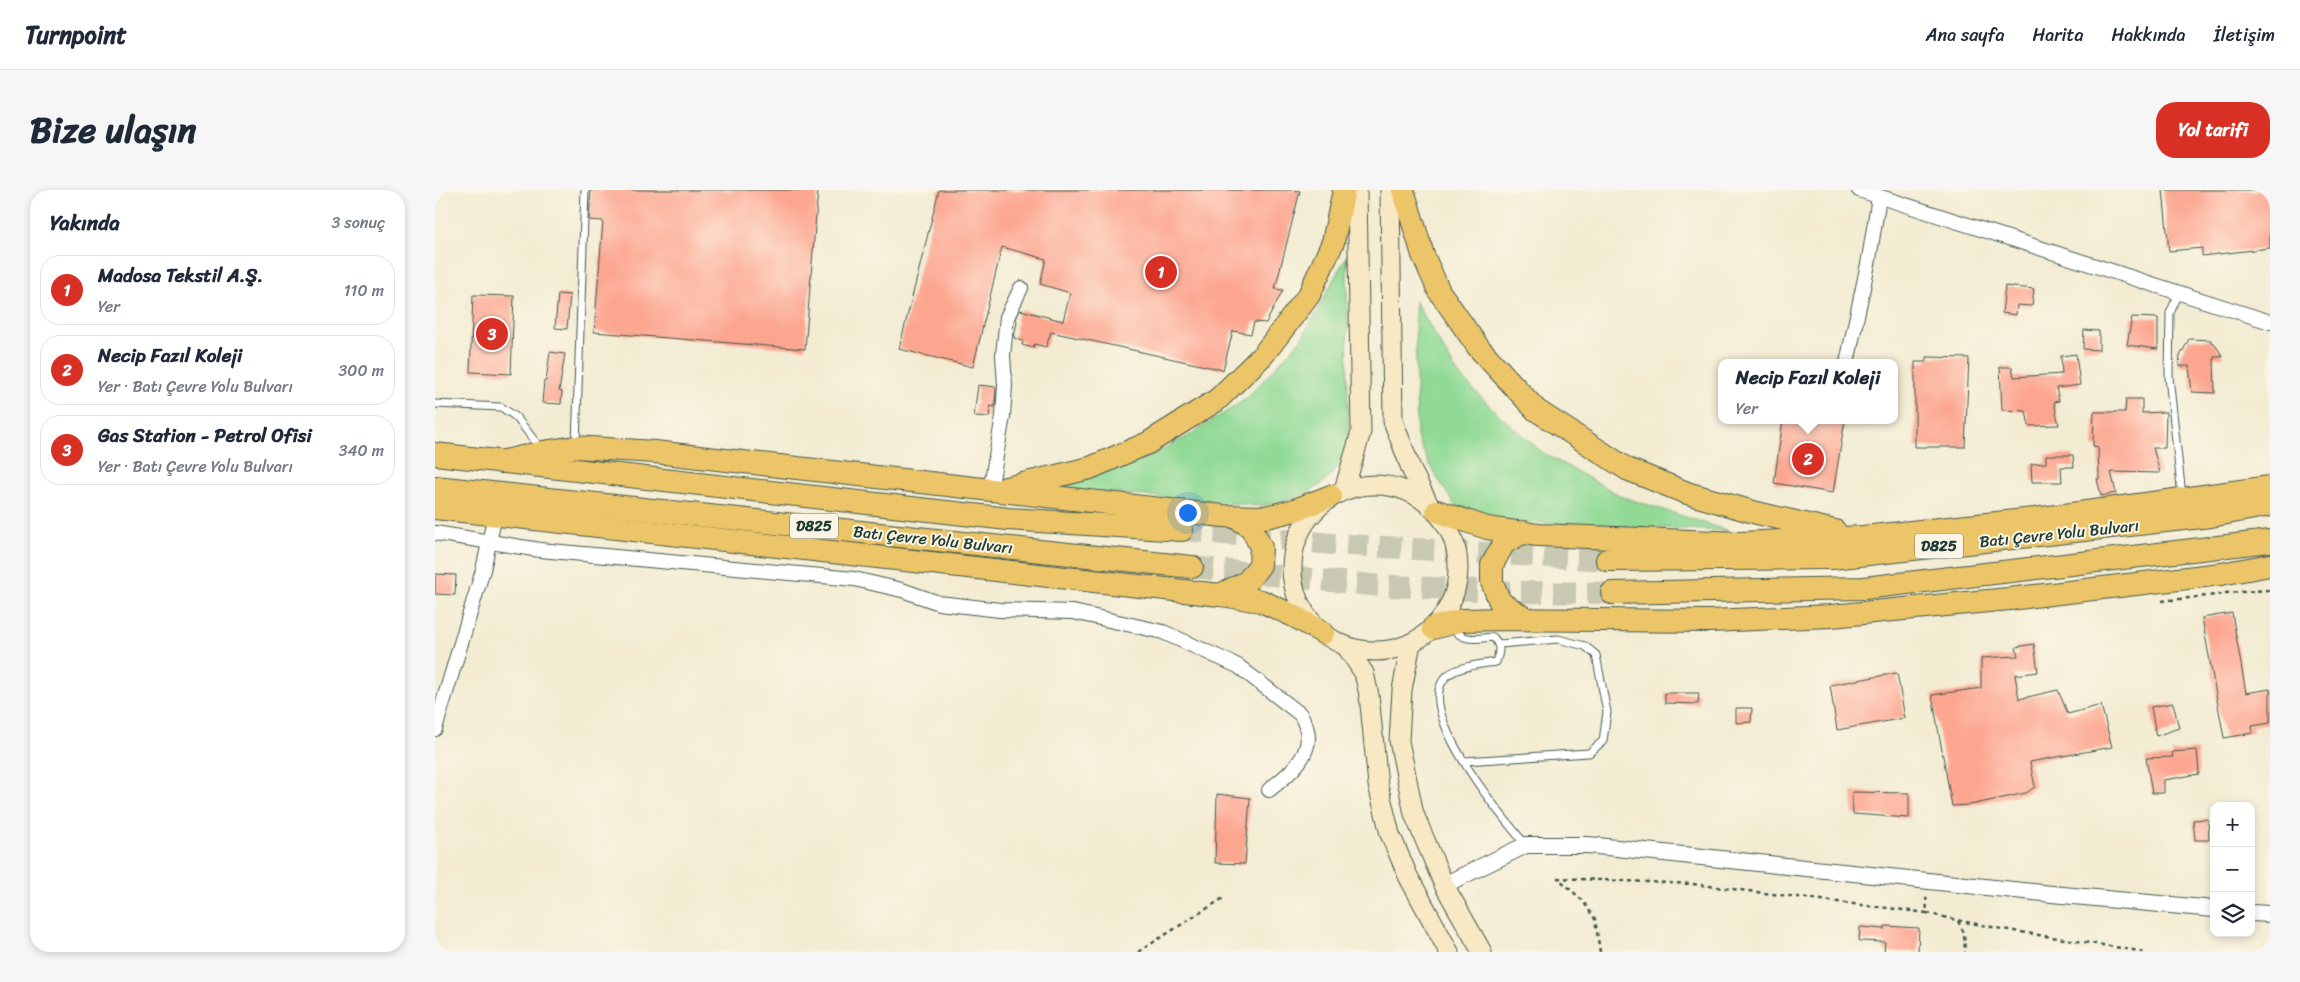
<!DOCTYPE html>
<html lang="tr">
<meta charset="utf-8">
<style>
:root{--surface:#fff;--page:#f6f6f7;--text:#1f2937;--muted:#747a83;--line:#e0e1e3;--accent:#d93025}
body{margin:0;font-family:Sriracha,sans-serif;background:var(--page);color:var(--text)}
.controls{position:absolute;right:15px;bottom:15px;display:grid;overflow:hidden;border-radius:10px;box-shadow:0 2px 8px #0003}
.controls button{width:45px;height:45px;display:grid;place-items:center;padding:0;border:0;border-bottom:1px solid var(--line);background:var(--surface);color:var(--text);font:25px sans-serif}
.you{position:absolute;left:752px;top:322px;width:18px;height:18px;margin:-12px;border:4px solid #fff;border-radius:50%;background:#1a73e8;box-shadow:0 0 0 8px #1a73e833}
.badge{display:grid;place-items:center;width:32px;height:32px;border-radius:50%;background:var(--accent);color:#fff;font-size:16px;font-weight:700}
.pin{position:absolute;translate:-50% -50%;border:2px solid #fff;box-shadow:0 1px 5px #0006}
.popup{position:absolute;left:1283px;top:169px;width:180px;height:65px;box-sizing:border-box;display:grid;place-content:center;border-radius:10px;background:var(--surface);filter:drop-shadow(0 1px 4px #0005);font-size:16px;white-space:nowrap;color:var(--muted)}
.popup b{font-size:19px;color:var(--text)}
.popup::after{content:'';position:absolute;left:50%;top:100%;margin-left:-10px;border:10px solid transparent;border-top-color:var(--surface)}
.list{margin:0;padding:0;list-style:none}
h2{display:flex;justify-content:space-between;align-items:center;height:65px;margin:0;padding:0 20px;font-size:21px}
h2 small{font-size:16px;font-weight:400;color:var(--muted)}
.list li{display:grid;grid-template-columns:32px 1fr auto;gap:15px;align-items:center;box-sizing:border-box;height:70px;margin:0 10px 10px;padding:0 10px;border:1px solid var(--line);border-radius:20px}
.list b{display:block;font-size:19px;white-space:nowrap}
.list p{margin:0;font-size:16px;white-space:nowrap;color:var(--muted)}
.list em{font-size:16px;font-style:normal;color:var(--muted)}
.icon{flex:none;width:28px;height:28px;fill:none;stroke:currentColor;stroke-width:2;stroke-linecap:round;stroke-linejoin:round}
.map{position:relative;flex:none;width:1835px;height:762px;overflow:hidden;border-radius:20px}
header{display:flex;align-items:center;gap:30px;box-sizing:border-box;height:70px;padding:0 25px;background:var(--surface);border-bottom:1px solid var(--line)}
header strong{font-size:24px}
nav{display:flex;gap:28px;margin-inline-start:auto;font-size:18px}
.intro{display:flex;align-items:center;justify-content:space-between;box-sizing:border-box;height:120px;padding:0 30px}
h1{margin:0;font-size:35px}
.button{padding:12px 22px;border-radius:20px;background:var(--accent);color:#fff;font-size:18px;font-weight:700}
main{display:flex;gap:30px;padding:0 30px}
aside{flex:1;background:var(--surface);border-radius:20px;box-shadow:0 2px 8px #0003}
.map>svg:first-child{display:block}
</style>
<header>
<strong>Turnpoint</strong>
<nav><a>Ana sayfa</a><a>Harita</a><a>Hakkında</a><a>İletişim</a></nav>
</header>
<div class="intro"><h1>Bize ulaşın</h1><a class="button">Yol tarifi</a></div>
<main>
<aside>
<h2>Yakında<small>3 sonuç</small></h2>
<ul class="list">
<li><span class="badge">1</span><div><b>Madosa Tekstil A.Ş.</b><p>Yer</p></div><em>110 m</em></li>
<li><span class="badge">2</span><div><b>Necip Fazıl Koleji</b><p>Yer · Batı Çevre Yolu Bulvarı</p></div><em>300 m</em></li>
<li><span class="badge">3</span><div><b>Gas Station - Petrol Ofisi</b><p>Yer · Batı Çevre Yolu Bulvarı</p></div><em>340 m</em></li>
</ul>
</aside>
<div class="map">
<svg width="1835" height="762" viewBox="0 0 1835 762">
<rect width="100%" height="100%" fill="#fcf5e5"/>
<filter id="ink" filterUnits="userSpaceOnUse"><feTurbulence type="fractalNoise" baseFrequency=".02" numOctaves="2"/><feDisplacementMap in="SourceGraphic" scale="10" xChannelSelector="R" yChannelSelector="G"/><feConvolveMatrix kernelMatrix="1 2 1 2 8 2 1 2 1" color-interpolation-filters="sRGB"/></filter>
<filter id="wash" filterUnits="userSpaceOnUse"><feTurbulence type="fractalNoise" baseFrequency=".0096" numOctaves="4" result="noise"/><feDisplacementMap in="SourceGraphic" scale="20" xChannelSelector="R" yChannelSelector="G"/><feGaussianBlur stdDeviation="1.12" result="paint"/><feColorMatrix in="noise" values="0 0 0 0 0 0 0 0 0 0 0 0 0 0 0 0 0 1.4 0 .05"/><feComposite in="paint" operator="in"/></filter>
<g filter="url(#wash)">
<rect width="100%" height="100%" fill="#f3ecd3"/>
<g fill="#91da96" stroke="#588c65">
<path d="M912 65 913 260C891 300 870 307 827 316L623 298 701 272 752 247 811 209 866 150Z"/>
<path d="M980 111 1023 184 1065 226 1108 263 1188 307 1294 341 1043 330 1023 320 995 276 982 247Z"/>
</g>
<g id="blocks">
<g fill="#fca690">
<path d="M156 0H383L370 159 159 142 168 31 154 30Z"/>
<path d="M504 0H854L865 1 840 99 848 100 831 133 819 132 816 144 798 141 788 180 616 142 611 157 599 154 598 158 587 155 588 151 579 148 582 132 581 129 585 120 628 131 635 103 605 94 611 69 567 57 538 177 464 159Z"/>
<path d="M1728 0H1835V58L1767 66V58L1734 61Z"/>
<path d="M1570 96 1599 99 1597 116 1582 115 1581 125 1567 123Z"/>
<path d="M123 104 135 105 132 139 120 138Z"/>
<path d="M38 105 79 106 76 184 35 182Z"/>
<path d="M1697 127 1723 128V159L1692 155Z"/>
<path d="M1649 140 1664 141V160L1648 159Z"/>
<path d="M1754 149 1776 150V153H1779L1788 167H1779L1780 203 1757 202 1754 176H1744L1745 166Z"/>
<path d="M115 162 130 164 124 201 127 202 126 214 107 213 109 191H111Z"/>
<path d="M1641 164 1645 195 1621 198 1624 211 1619 212 1624 235 1594 236 1591 221 1567 220 1565 177H1577L1579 187 1627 184 1626 166Z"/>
<path d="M1492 167 1534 168 1530 257H1480V172H1492Z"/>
<path d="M543 195 561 197 560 217 555 216 554 227 539 226Z"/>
<path d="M1691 209H1707V223L1731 222 1730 258H1718L1725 283 1676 282 1681 303 1666 306 1662 289H1664L1663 257 1658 256 1659 222H1690Z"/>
<path d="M1348 230H1410L1398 303 1339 293Z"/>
<path d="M1611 265H1638L1639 277H1626L1627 292H1597L1596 274 1611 273Z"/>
<path d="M0 384 21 385 20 405 0 404Z"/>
<path d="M1797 423 1811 503 1835 499V533L1817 536 1818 543 1789 548 1767 428Z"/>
<path d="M1599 454 1603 482 1580 485 1584 509 1623 500 1633 524 1666 515 1677 557 1595 572 1600 597 1591 603 1535 615 1517 616 1497 505 1546 498V468L1583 466 1581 457Z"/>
<path d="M1462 483 1470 528 1402 540 1395 495Z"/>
<path d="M1230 503H1264L1263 514 1230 513Z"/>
<path d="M1738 513 1744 538 1721 546 1716 517Z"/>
<path d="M1301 518H1317L1316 532 1301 533Z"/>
<path d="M1762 560 1764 584 1729 590V603H1717L1711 568 1738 567 1737 562Z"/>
<path d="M1417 602 1474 603V628L1418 624Z"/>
<path d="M782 604 815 608 810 674 780 673Z"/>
<path d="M1773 629 1774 650H1760L1758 630Z"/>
<path d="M1450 736 1484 738 1483 762H1449L1450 752 1424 751 1425 737 1450 739Z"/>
</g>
</g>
</g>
<g filter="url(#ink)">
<use href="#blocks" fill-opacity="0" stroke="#3f574c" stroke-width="1"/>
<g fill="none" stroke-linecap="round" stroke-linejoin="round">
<g stroke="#c9c9b3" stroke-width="22" stroke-dasharray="22 11" stroke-linecap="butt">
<path d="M747 340 897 354 1172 370"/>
<path d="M757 377 936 395 1083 402 1177 403"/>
</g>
<g stroke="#3f574c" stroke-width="9">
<g id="service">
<path d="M1744 103 1735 123 1734 187 1747 306"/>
<path d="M0 214 66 217 81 227 106 259"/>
<path d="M141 254 150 0"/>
<path d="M1015 436C1028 452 1039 449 1058 447 1066 456 1065 461 1061 472 1048 474 1024 476 1013 485 974 516 1068 628 1090 654"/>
<path d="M1029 571 1154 563 1168 551 1172 522 1161 465 1150 456 1123 449 1064 454"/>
</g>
</g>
<g stroke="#3f574c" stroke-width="16">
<g id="minor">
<path d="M1424 0 1835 132"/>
<path d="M1412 173 1434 69 1444 7"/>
<path d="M555 301 568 226 570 195 568 165 572 127 586 98"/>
<path d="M0 343 105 360 419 389 467 400 504 413 565 420 638 422 728 442 803 476 865 524C887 558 859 580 834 600"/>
<path d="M0 539 48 380 60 325"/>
</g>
</g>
<g stroke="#3f574c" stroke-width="18">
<g id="tertiary">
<path d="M1009 695 1091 655H1153L1617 704 1779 719"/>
<path d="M1816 723 1835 724"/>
</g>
</g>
<g stroke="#3f574c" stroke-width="21">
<g id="secondary">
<path d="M955 0 958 231 977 281 992 311"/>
<circle cx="940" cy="378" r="83"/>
<path d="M909 300 926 242 922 0"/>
<path d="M976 453 967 500 964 551 979 624 1009 695 1047 762"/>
<path d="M911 456 929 483 934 505 943 595 955 644 973 686 1014 762"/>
</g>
</g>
<g stroke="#3f574c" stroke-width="24">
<g id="trunk">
<path d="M968 0 988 65 1004 101 1043 157 1101 220 1192 279 1252 303 1322 323 1400 341"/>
<path d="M0 264 573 329 747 340"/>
<path d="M66 272 108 262 140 257 220 262 788 326 831 327 860 320 896 306"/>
<path d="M0 297 757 377"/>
<path d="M571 298 655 278 713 253 782 210 828 165 874 105 898 52 909 0"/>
<path d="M0 318 785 405 826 411 859 426 888 443"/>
<path d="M1002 321 1052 338 1103 345 1306 353 1428 347 1600 329 1835 297"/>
<path d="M1089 342 1069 353 1057 375V392L1065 412 1090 428"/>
<path d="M1172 370 1397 368 1776 326 1835 315"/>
<path d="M1177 403 1429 398 1835 351"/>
<path d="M785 405 812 392 825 375 826 357 816 337 800 327"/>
<path d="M998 438 1028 430 1070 429 1274 431 1396 426 1574 409 1786 384 1835 375"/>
</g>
</g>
<g stroke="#3f574c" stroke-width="2.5" stroke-dasharray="4 4" stroke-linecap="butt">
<path d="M1790 403 1835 400"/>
<path d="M1727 411 1790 404"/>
<path d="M1492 723C1563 741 1637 749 1709 762"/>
<path d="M1523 731 1529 743 1530 762"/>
<path d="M703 762 790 707"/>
<path d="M1165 762 1160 729 1148 711 1123 688 1257 694 1492 723 1491 705"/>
</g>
<use href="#service" stroke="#fff" stroke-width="7"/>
<use href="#minor" stroke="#fff" stroke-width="14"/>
<use href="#tertiary" stroke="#fff" stroke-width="16"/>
<use href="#secondary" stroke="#f8e8c3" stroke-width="19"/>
<use href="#trunk" stroke="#edc569" stroke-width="22"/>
</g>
</g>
<g text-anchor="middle" stroke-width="4" stroke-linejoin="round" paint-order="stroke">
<g fill="#fcf5e5" stroke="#617469" stroke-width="1">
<rect x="355" y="323.5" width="48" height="25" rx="4"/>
<rect x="1480" y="343.5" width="48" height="25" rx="4"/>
</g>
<g font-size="15" font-weight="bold" fill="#1f3d34">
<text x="379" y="341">D825</text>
<text x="1504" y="361">D825</text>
</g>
<g font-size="16" fill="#1f3d34" stroke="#fcf5e5">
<text transform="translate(1624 343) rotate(-6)" y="6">Batı Çevre Yolu Bulvarı</text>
<text transform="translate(498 349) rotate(6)" y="6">Batı Çevre Yolu Bulvarı</text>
</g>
</g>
</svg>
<div class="controls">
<button>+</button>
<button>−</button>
<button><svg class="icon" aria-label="layers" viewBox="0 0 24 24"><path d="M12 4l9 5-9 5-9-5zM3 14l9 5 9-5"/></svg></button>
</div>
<div class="you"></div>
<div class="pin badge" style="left:726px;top:82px">1</div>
<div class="pin badge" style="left:1373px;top:269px">2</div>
<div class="popup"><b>Necip Fazıl Koleji</b>Yer</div>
<div class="pin badge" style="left:57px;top:144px">3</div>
</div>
</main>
